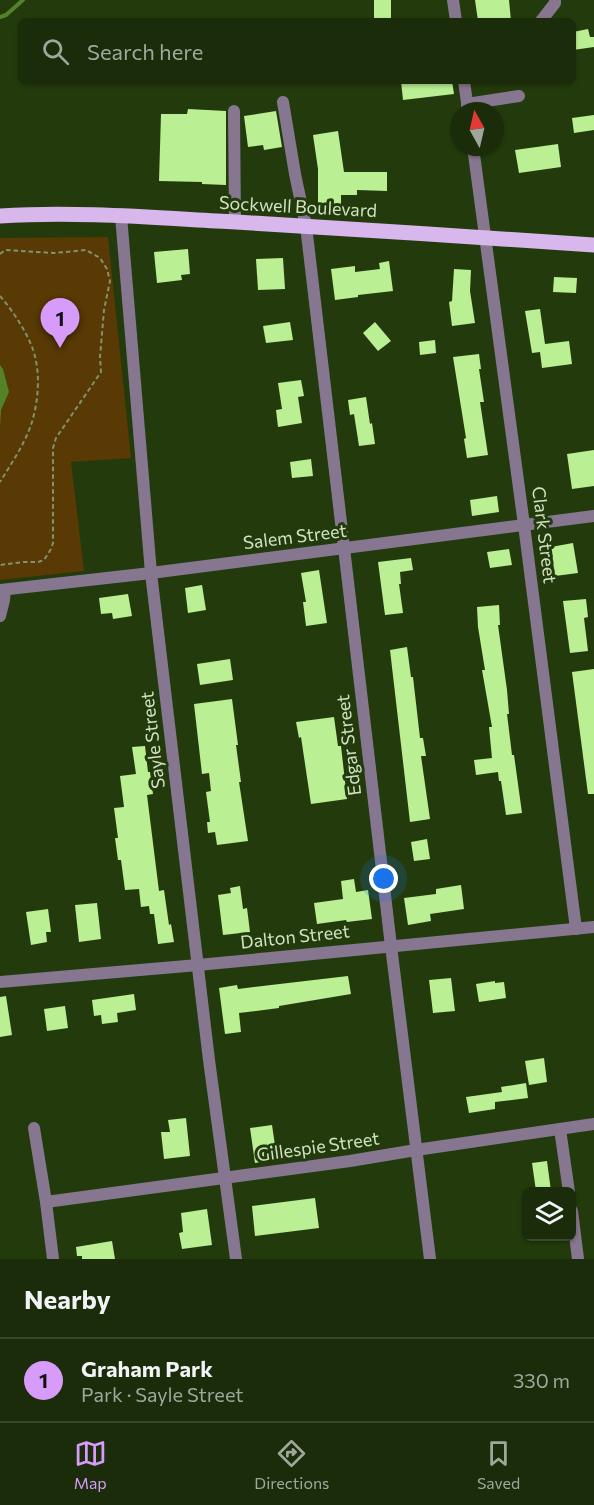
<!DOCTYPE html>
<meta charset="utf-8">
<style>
:root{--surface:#1a2c09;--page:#273817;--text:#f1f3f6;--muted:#9fa79c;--line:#38482a;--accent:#d79bf9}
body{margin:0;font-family:Commissioner,sans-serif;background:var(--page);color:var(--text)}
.controls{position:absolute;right:18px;bottom:18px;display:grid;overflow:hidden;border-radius:9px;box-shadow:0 2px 4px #0004}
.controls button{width:54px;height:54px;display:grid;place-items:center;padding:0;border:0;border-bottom:2px solid var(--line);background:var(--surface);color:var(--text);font:30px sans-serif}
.compass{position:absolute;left:450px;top:102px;width:54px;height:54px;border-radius:50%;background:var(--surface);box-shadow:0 2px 4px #0004;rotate:352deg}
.you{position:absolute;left:384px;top:879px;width:21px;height:21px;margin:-15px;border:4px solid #fff;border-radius:50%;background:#1a73e8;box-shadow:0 0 0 9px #1a73e833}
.badge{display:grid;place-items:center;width:39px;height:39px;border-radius:50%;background:var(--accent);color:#111;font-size:20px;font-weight:700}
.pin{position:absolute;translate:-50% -50px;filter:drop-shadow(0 2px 3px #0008)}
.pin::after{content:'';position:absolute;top:32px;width:21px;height:18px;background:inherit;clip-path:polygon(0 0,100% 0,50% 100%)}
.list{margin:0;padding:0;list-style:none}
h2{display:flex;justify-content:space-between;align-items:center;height:78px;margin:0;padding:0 24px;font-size:26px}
h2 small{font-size:20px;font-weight:400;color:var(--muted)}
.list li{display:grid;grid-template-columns:39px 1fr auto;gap:18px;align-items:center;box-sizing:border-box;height:84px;padding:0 24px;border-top:2px solid var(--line)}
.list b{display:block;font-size:22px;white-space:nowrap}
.list p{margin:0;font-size:20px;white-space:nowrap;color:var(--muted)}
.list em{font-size:20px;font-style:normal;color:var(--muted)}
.icon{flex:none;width:33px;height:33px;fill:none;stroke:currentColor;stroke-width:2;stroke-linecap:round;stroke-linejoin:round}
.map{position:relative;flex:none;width:594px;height:1259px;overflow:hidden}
.search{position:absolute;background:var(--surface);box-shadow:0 2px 4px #0004;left:18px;right:18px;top:18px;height:66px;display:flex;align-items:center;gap:15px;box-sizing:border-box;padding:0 21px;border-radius:9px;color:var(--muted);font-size:22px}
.sheet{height:162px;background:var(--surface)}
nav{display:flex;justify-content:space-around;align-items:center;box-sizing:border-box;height:84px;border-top:2px solid var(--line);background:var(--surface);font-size:16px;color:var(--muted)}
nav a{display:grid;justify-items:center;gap:3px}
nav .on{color:var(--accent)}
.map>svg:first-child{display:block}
</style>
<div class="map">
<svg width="594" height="1259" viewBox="0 0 594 1259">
<rect width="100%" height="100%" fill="#233b0c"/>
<path fill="#593904" d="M108 237 131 458 71 462 84 571 0 580V238Z"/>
<path fill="#548228" d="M0 365 3 369 9 392 1 410 0 427Z"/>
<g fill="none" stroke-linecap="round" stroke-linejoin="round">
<path stroke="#548228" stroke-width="4" d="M0 17 6 15 23 0"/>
</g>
<g fill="#bbef94">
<rect x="374" y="0" width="17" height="20"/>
<path d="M475 0H509L511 21H478Z"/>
<path d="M588 29 590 37H594V47L573 50V32Z"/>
<path d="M401 81H452L454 94 403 100Z"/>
<path d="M188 109 226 111V185L202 184V182L159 181 161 114H187Z"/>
<path d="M276 111 282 147 264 150 263 145 248 147 244 116Z"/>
<path d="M594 115V130L574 133 572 118Z"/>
<path d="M338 131 344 172H387V191L357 190V195H341V205H318V169L313 135Z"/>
<path d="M558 144 561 167 519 173 515 150Z"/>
<path d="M188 249 190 274 181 275 182 280 157 283 154 252Z"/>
<path d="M283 258 285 289 258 290 256 259Z"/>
<path d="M389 261 393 291 358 295V297L335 300 331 269 355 266V272L380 269 379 263Z"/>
<path d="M454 269 471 270 470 291 475 323 452 326 449 302 452 301Z"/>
<path d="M554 277 577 278 576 293 553 292Z"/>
<path d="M540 309 545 344 569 341 572 364 542 368 540 352 532 353 525 311Z"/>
<path d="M290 322 293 340 266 343 263 326Z"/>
<path d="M375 322 391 341 378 351 363 333Z"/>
<path d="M435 340 436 353 420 355 419 342Z"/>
<path d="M479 354 481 369H479L484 402H480L488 455 467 458 464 439 466 438 453 357Z"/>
<path d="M301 380 304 396 298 397 302 423 278 427 276 410 282 409 278 383Z"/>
<path d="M366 397 370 424 372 423 375 444 359 446 354 414 350 415 348 400Z"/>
<path d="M594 450V486L572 489 567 454Z"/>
<path d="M311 459 313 476 292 478 290 462Z"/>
<path d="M497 496 499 512 472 516 470 500Z"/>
<path d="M573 543 578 573 555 576 551 547Z"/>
<path d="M509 549 512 565 490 568 487 552Z"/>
<path d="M411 558 413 570 400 572 401 584H399L403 613 385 615 378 562Z"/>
<path d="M319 570 327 623 306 626 303 602H306L301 573Z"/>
<path d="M202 585 206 610 188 613 185 588Z"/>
<path d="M128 594 132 616 113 619 112 613 101 614 99 598Z"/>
<path d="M586 599 588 617 584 618 588 651 570 653 563 601Z"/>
<path d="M499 605 500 625H498L507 690 509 714H507L512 755H514L522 813 506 815 501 781H499L498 772 476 775 474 760 492 758 489 727H492L482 670H485L478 627 477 607Z"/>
<path d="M407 647 411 677H413L420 738H423L426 756H421L430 819 410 822 390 650Z"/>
<path d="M230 659 233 680 200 685 197 664Z"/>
<path d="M594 669V794H588L572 672Z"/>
<path d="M232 699 238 745H236L241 782H239L248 841 217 845 215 832 208 833 207 822H210L206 792 211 791 209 773 202 774 194 704Z"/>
<path d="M334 717 338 746H341L347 799 311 804 301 737 299 738 296 722Z"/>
<path d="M145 746 148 772H150L153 794 147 795 159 891 164 890 169 925 171 924 174 942 158 944 154 914H150L149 906 141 907 139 889 125 890 121 860H118L115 838H118L114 808 124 807 120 776 136 774 132 747Z"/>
<path d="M427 839 430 859 414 861 411 842Z"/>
<path d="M354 879 356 892 368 890 372 919 347 922 346 920 317 924 314 903 343 899 341 881Z"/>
<path d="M461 885 464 909 430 914 431 921 408 925 404 898 436 894V889Z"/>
<path d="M240 886 243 909 247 908 250 932 223 935 218 895 231 893 230 888Z"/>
<path d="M97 903 101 939 79 942 75 905Z"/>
<path d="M48 909 51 932H46L47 942 31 945 26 912Z"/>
<path d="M348 976 351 994 279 1006V1008L239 1013 241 1032 225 1034 219 988 237 985 238 989Z"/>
<path d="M451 978 455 1011 433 1013 429 980Z"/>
<path d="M495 981V983L504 982 506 998 479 1002 476 984Z"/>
<path d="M134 994 136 1010 117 1013 118 1022 102 1024 101 1015 94 1016 92 1000Z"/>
<path d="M6 996 12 1035 0 1037V997Z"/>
<path d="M65 1006 68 1028 47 1031 44 1009Z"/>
<path d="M544 1058 547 1082 529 1085 525 1061Z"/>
<path d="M526 1083 528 1098 495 1102V1109L469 1113 466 1097 502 1092 501 1087Z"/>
<path d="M186 1118 190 1156 164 1159 161 1132H170L168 1120Z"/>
<path d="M272 1125 277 1159 255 1163 250 1128Z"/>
<path d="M547 1161 551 1191H536L532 1163Z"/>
<path d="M315 1198 319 1228 255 1236 252 1206Z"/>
<path d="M207 1209 212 1245 182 1249 179 1233 183 1232 181 1213Z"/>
<path d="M112 1241 115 1259H82V1256H77L76 1247Z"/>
</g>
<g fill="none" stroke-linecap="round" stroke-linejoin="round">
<g stroke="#7f946d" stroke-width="2" stroke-dasharray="4.5 3" stroke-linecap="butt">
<path d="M0 254 5 250 54 253 86 250 100 258 107 269 110 281 104 310 100 357 101 372 56 438 53 448V543L51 549 44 560 38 562H23L0 565"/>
<path d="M0 296C12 310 25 329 32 347 41 370 39 401 31 425 24 445 11 464 0 482"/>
</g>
<g stroke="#86768f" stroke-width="12">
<path d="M453 0 456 21"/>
<path d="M541 21 555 3V0"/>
<path d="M464 81 468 110"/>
<path d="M283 102 295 174 306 226 391 946 430 1259"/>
<path d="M467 104 519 96"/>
<path d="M234 111 235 222"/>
<path d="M473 147 524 525 576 929"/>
<path d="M121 216 151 573 209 1060 236 1259"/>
<path d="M0 590 151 573 594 516"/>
<path d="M0 616 4 600 5 590"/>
<path d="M0 982 198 965 594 927"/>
<path d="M34 1128 46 1202 53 1259"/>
<path d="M560 1129 569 1192"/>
<path d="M46 1202 350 1161 416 1150 594 1124"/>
<path d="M572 1211 578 1259"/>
</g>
<path stroke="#d8b7ec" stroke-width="15" d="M0 216C78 211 158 218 236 222 355 229 475 237 594 245"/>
</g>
<g text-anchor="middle" stroke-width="6" stroke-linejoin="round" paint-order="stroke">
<g font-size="18" fill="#cfe2c2" stroke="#233b0c">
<text transform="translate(298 207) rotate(3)" y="6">Sockwell Boulevard</text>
<text transform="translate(544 535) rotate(83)" y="6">Clark Street</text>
<text transform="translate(295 537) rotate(-7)" y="6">Salem Street</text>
<text transform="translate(153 740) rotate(-97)" y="6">Sayle Street</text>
<text transform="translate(349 745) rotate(-97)" y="6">Edgar Street</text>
<text transform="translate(295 937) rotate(-6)" y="6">Dalton Street</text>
<text transform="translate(318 1147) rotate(-8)" y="6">Gillespie Street</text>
</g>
</g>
</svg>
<div class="controls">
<button><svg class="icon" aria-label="layers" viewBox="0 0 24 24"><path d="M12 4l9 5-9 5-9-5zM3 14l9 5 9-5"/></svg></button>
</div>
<svg class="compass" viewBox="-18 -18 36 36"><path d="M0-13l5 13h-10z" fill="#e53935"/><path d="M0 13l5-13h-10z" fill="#9fa79c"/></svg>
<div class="you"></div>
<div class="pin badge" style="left:60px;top:348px">1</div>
<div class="search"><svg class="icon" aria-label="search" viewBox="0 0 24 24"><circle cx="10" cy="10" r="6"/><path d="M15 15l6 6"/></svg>Search here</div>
</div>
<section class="sheet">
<h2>Nearby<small></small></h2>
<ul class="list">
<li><span class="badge">1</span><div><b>Graham Park</b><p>Park · Sayle Street</p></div><em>330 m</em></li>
</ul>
</section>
<nav>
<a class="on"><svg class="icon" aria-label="map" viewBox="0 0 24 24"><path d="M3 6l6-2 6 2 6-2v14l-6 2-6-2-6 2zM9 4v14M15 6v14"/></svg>Map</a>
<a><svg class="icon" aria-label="directions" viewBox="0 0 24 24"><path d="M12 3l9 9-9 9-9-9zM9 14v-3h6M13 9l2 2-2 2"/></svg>Directions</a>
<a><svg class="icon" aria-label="saved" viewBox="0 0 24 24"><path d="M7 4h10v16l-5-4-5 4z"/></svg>Saved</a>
</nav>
